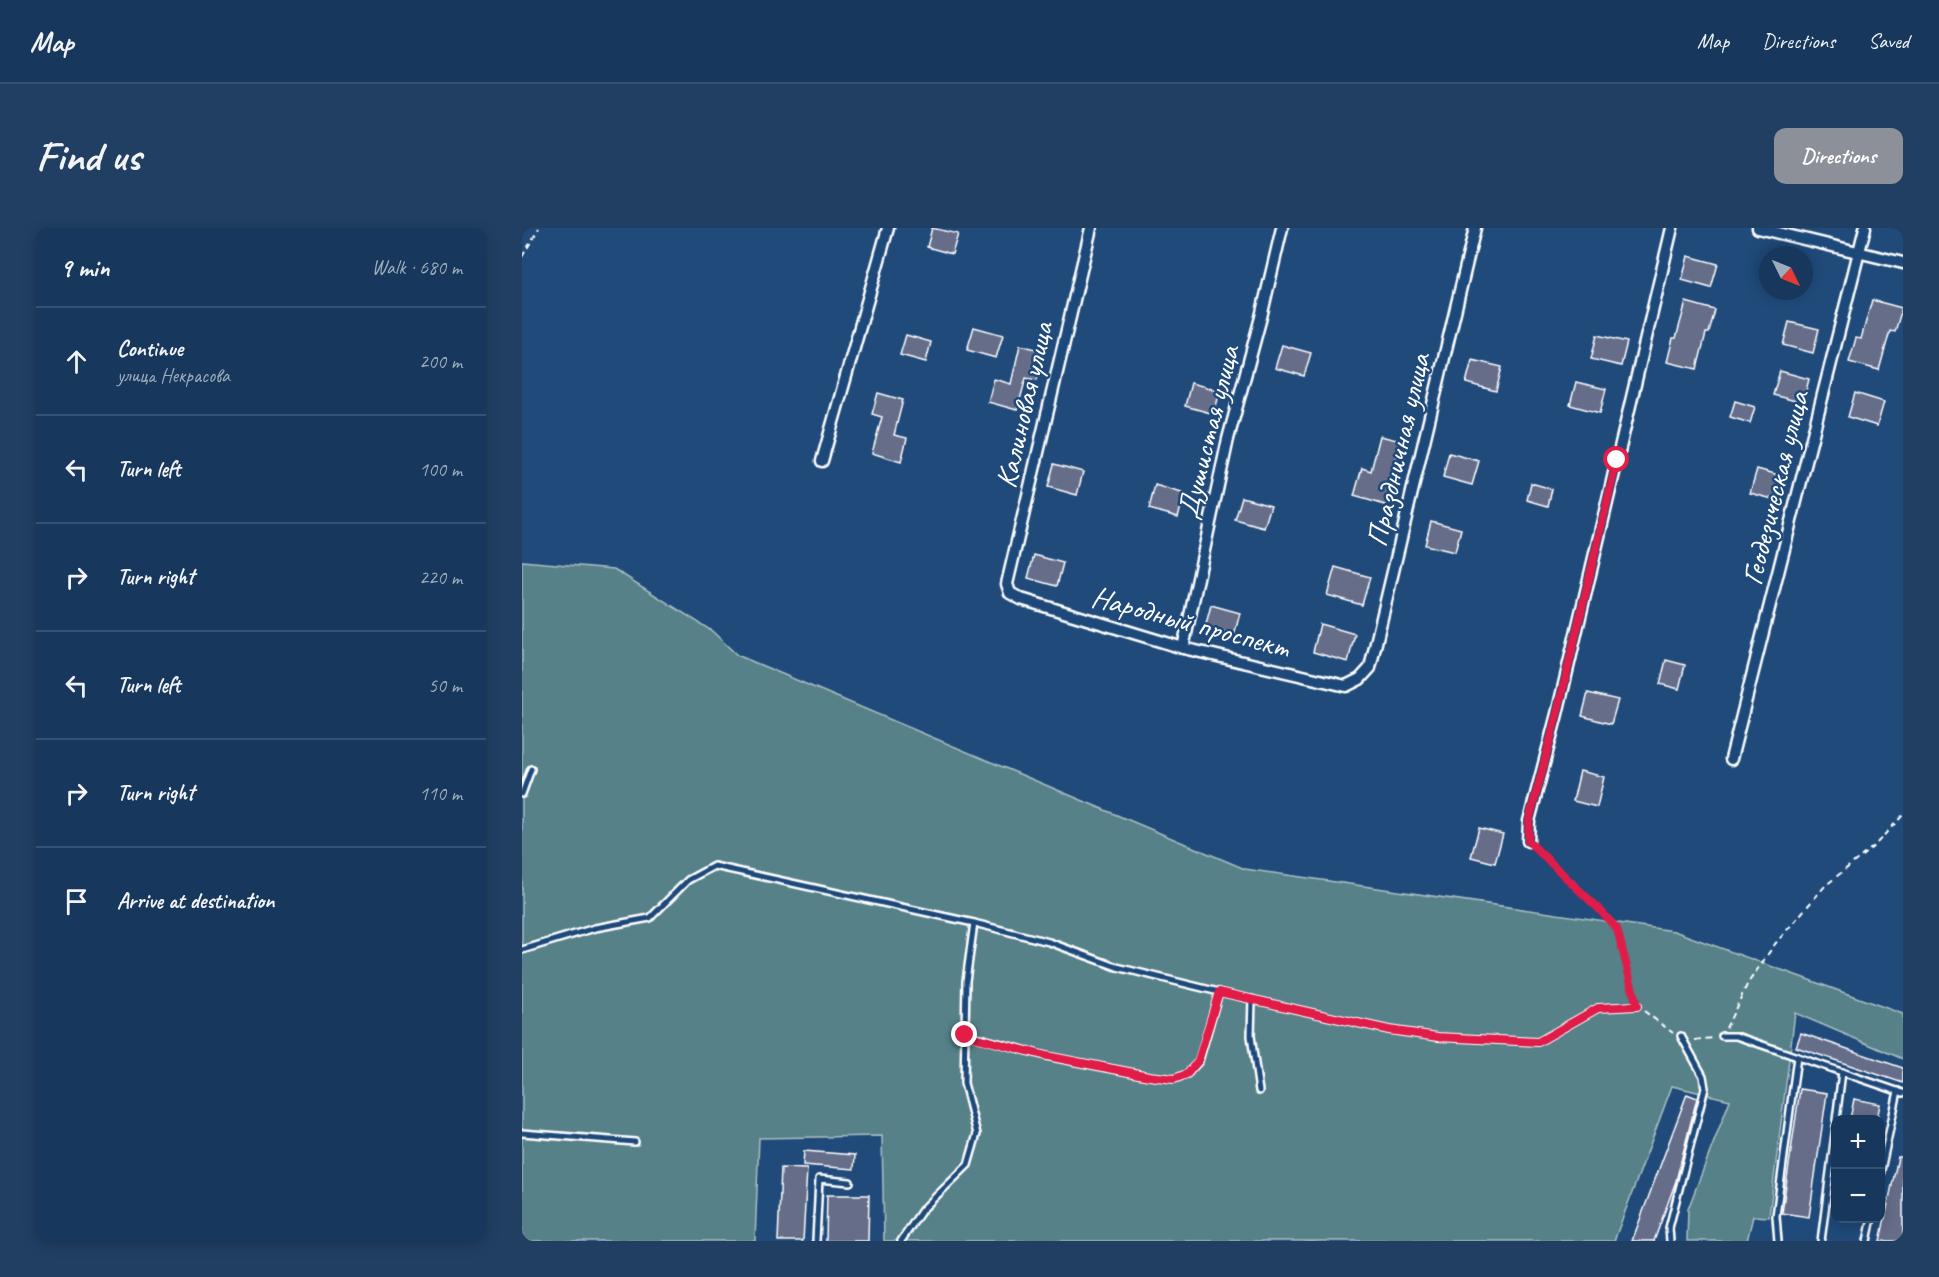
<!DOCTYPE html>
<meta charset="utf-8">
<style>
:root{--surface:#17385c;--page:#203f62;--text:#f1f3f6;--muted:#9eacbb;--line:#365272;--accent:#8c9099}
body{margin:0;font-family:Caveat,sans-serif;background:var(--page);color:var(--text)}
.controls{position:absolute;right:18px;bottom:18px;display:grid;overflow:hidden;border-radius:12px;box-shadow:0 3px 15px #0003}
.controls button{width:54px;height:54px;display:grid;place-items:center;padding:0;border:0;border-bottom:2px solid var(--line);background:var(--surface);color:var(--text);font:30px sans-serif}
.compass{position:absolute;left:1237px;top:18px;width:54px;height:54px;border-radius:50%;background:var(--surface);box-shadow:0 3px 15px #0003;rotate:133deg}
.stop{position:absolute;width:18px;height:18px;margin:-14px;border:4px solid #e11d48;border-radius:50%;background:#fff}
.stop.end{background:#e11d48;border-color:#fff;box-shadow:0 2px 6px #0008}
.list{margin:0;padding:0;list-style:none}
h2{display:flex;justify-content:space-between;align-items:center;height:78px;margin:0;padding:0 24px;font-size:26px}
h2 small{font-size:20px;font-weight:400;color:var(--muted)}
.list li{display:grid;grid-template-columns:39px 1fr auto;gap:18px;align-items:center;box-sizing:border-box;height:108px;padding:0 24px;border-top:2px solid var(--line)}
.list b{display:block;font-size:22px;white-space:nowrap}
.list p{margin:0;font-size:20px;white-space:nowrap;color:var(--muted)}
.list em{font-size:20px;font-style:normal;color:var(--muted)}
.icon{flex:none;width:33px;height:33px;fill:none;stroke:currentColor;stroke-width:2;stroke-linecap:round;stroke-linejoin:round}
.map{position:relative;flex:none;width:1381px;height:1013px;overflow:hidden;border-radius:12px}
header{display:flex;align-items:center;gap:36px;box-sizing:border-box;height:84px;padding:0 30px;background:var(--surface);border-bottom:2px solid var(--line)}
header strong{font-size:28px}
nav{display:flex;gap:33px;margin-inline-start:auto;font-size:21px}
.intro{display:flex;align-items:center;justify-content:space-between;box-sizing:border-box;height:144px;padding:0 36px}
h1{margin:0;font-size:42px}
.button{padding:15px 27px;border-radius:12px;background:var(--accent);color:#fff;font-size:21px;font-weight:700}
main{display:flex;gap:36px;padding:0 36px}
aside{flex:1;background:var(--surface);border-radius:12px;box-shadow:0 3px 15px #0003}
.map>svg:first-child{display:block}
</style>
<header>
<strong>Map</strong>
<nav><a>Map</a><a>Directions</a><a>Saved</a></nav>
</header>
<div class="intro"><h1>Find us</h1><a class="button">Directions</a></div>
<main>
<aside>
<h2>9 min<small>Walk · 680 m</small></h2>
<ul class="list">
<li><svg class="icon" aria-label="ahead" viewBox="0 0 24 24"><path d="M12 20V5M6 11l6-6 6 6"/></svg><div><b>Continue</b><p>улица Некрасова</p></div><em>200 m</em></li>
<li><svg class="icon" aria-label="left" viewBox="0 0 24 24"><path d="M17 20v-9H6M10 6l-5 5 5 5"/></svg><div><b>Turn left</b></div><em>100 m</em></li>
<li><svg class="icon" aria-label="right" viewBox="0 0 24 24"><path d="M7 20v-9h11M14 6l5 5-5 5"/></svg><div><b>Turn right</b></div><em>220 m</em></li>
<li><svg class="icon" aria-label="left" viewBox="0 0 24 24"><path d="M17 20v-9H6M10 6l-5 5 5 5"/></svg><div><b>Turn left</b></div><em>50 m</em></li>
<li><svg class="icon" aria-label="right" viewBox="0 0 24 24"><path d="M7 20v-9h11M14 6l5 5-5 5"/></svg><div><b>Turn right</b></div><em>110 m</em></li>
<li><svg class="icon" aria-label="arrive" viewBox="0 0 24 24"><path d="M6 21V4h12l-3 4 3 4H6"/></svg><div><b>Arrive at destination</b></div></li>
</ul>
</aside>
<div class="map">
<svg width="1381" height="1013" viewBox="0 0 1381 1013">
<rect width="100%" height="100%" fill="#1f4a7a"/>
<filter id="ink" filterUnits="userSpaceOnUse"><feTurbulence type="fractalNoise" baseFrequency=".0167" numOctaves="2"/><feDisplacementMap in="SourceGraphic" scale="12" xChannelSelector="R" yChannelSelector="G"/><feConvolveMatrix kernelMatrix="1 2 1 2 8 2 1 2 1" color-interpolation-filters="sRGB"/></filter>
<g filter="url(#ink)">
<path fill="#578188" stroke="#abc0c4" stroke-width="1.5" d="M0 333 92 341 190 403 215 427 723 641 1152 703 1381 786V831L1273 785 1247 989 1231 988 1225 1013H1165L1166 981 1208 872 1150 858 1092 1013H362L360 908 237 910 233 1013H0Z"/>
<g fill="#666d89" stroke="#fff" stroke-width="1.5">
<path d="M410 0 436 6 430 26 405 19Z"/>
<path d="M1166 28 1196 36 1189 60 1160 52Z"/>
<path d="M1350 72 1380 80 1373 104 1368 103 1357 142 1327 134 1334 110 1339 111Z"/>
<path d="M1164 74 1193 82 1187 105H1184L1175 141 1145 134 1151 110H1154Z"/>
<path d="M1267 94 1297 101 1291 125 1261 117Z"/>
<path d="M452 99 481 107 474 130 445 122Z"/>
<path d="M384 107 409 114 404 134 378 127Z"/>
<path d="M1075 107 1105 114 1099 138 1069 131Z"/>
<path d="M498 117 522 123 515 152 504 150 495 182 466 174 472 151 489 156Z"/>
<path d="M760 117 789 125 782 148 753 140Z"/>
<path d="M950 132 980 139 974 163 944 155Z"/>
<path d="M1258 143 1287 151 1281 175 1251 167Z"/>
<path d="M1054 154 1084 161 1078 185 1048 177Z"/>
<path d="M669 155 698 163 692 186 663 178Z"/>
<path d="M356 165 381 172 372 207 385 210 379 234 350 225 360 189 350 186Z"/>
<path d="M1333 165 1362 174 1355 198 1326 189Z"/>
<path d="M1213 173 1233 179 1228 195 1208 189Z"/>
<path d="M858 208 879 213 870 249 875 250 867 278 832 268 840 240 849 243Z"/>
<path d="M927 225 957 233 950 257 921 249Z"/>
<path d="M532 236 561 244 555 267 526 259Z"/>
<path d="M1235 241 1264 249 1258 273 1228 265Z"/>
<path d="M1009 255 1030 261 1026 278 1005 272Z"/>
<path d="M633 257 663 266 656 289 627 281Z"/>
<path d="M720 269 749 277 742 300 713 292Z"/>
<path d="M909 293 939 301 933 324 903 317Z"/>
<path d="M512 327 541 335 535 358 506 350Z"/>
<path d="M813 339 848 349 840 377 805 367Z"/>
<path d="M689 377 718 385 712 408 683 400Z"/>
<path d="M798 396 833 406 826 434 791 424Z"/>
<path d="M1144 432 1163 437 1157 461 1138 456Z"/>
<path d="M1066 465 1096 472 1089 496 1060 488Z"/>
<path d="M1058 543 1082 549 1075 579 1051 573Z"/>
<path d="M957 600 981 606 973 635 949 629Z"/>
<path d="M1279 805 1381 840V855L1274 819Z"/>
<path d="M1278 861 1305 865 1287 989 1260 985Z"/>
<path d="M1165 866 1175 870 1154 953 1132 1013H1110Z"/>
<path d="M1332 871 1358 876 1355 891H1328Z"/>
<path d="M282 923 333 927 332 941 281 937Z"/>
<path d="M1376 929H1381V1013H1358Z"/>
<path d="M259 940 285 941 281 1013H256Z"/>
<path d="M305 967H347L346 1013H304Z"/>
</g>
<g fill="none" stroke-linecap="round" stroke-linejoin="round">
<g stroke="#fff" stroke-width="10">
<g id="service">
<path d="M0 566 9 541"/>
<path d="M0 722 73 700 128 690 166 652 192 638 452 695 527 714 595 739 697 764 867 802 916 809 1016 814 1076 780 1115 778"/>
<path d="M730 771 729 808 737 863"/>
<path d="M443 806 524 828 627 848 652 851 665 846 677 833 697 764"/>
<path d="M1200 808H1214L1381 865"/>
<path d="M1314 892 1320 844"/>
<path d="M0 905 113 914"/>
<path d="M1358 947 1376 863"/>
<path d="M294 1013 297 951 328 954"/>
<path d="M379 1013 400 982 446 937 455 906 442 855 444 753 452 695"/>
<path d="M1148 1013 1147 1000 1183 860 1181 848 1159 808"/>
<path d="M1256 1013 1254 988 1275 829"/>
<path d="M1299 1013 1314 898"/>
<path d="M1345 1013 1350 990"/>
</g>
</g>
<g stroke="#fff" stroke-width="15">
<g id="minor">
<path d="M569 0 485 356 488 365 499 371 661 420 824 458 838 451 848 440 953 0"/>
<path d="M1236 0 1381 35"/>
<path d="M300 233 366 0"/>
<path d="M661 420 706 211 739 89 760 0"/>
<path d="M1209 531 1343 0"/>
<path d="M1006 613 1007 593 1035 486 1150 0"/>
</g>
</g>
<g stroke="#fff" stroke-width="2" stroke-dasharray="6 4.5" stroke-linecap="butt">
<path d="M0 29 17 0"/>
<path d="M1014 622 1078 682 1095 701 1113 769"/>
<path d="M1122 783 1151 805"/>
<path d="M1204 800 1226 755 1253 716 1303 658 1352 618 1381 587"/>
<path d="M1173 812 1191 810"/>
</g>
<use href="#service" stroke="#1f4a7a" stroke-width="5"/>
<use href="#minor" stroke="#1f4a7a" stroke-width="10"/>
</g>
</g>
<g fill="none" stroke-linecap="round" stroke-linejoin="round" filter="url(#ink)">
<path stroke="#e11d48" stroke-width="8" d="M443 807 525 828 627 848 652 851 665 846 676 833 697 764 867 802 916 809 1016 814 1076 780 1115 778 1095 701 1078 682 1006 613 1007 593 1035 486 1095 232"/>
</g>
<g text-anchor="middle" stroke-width="5" stroke-linejoin="round" paint-order="stroke">
<g font-size="30" fill="#fff" stroke="#1f4a7a">
<text transform="translate(502 177) rotate(-77)" y="10">Калиновая улица</text>
<text transform="translate(686 204) rotate(-76)" y="10">Душистая улица</text>
<text transform="translate(876 222) rotate(-77)" y="10">Праздничная улица</text>
<text transform="translate(1253 260) rotate(-76)" y="10">Геодезическая улица</text>
<text transform="translate(669 394) rotate(15)" y="10">Народный проспект</text>
</g>
</g>
</svg>
<div class="controls">
<button>+</button>
<button>−</button>
</div>
<svg class="compass" viewBox="-18 -18 36 36"><path d="M0-13l5 13h-10z" fill="#e53935"/><path d="M0 13l5-13h-10z" fill="#9eacbb"/></svg>
<div class="stop" style="left:1095px;top:232px"></div>
<div class="stop end" style="left:443px;top:807px"></div>
</div>
</main>
